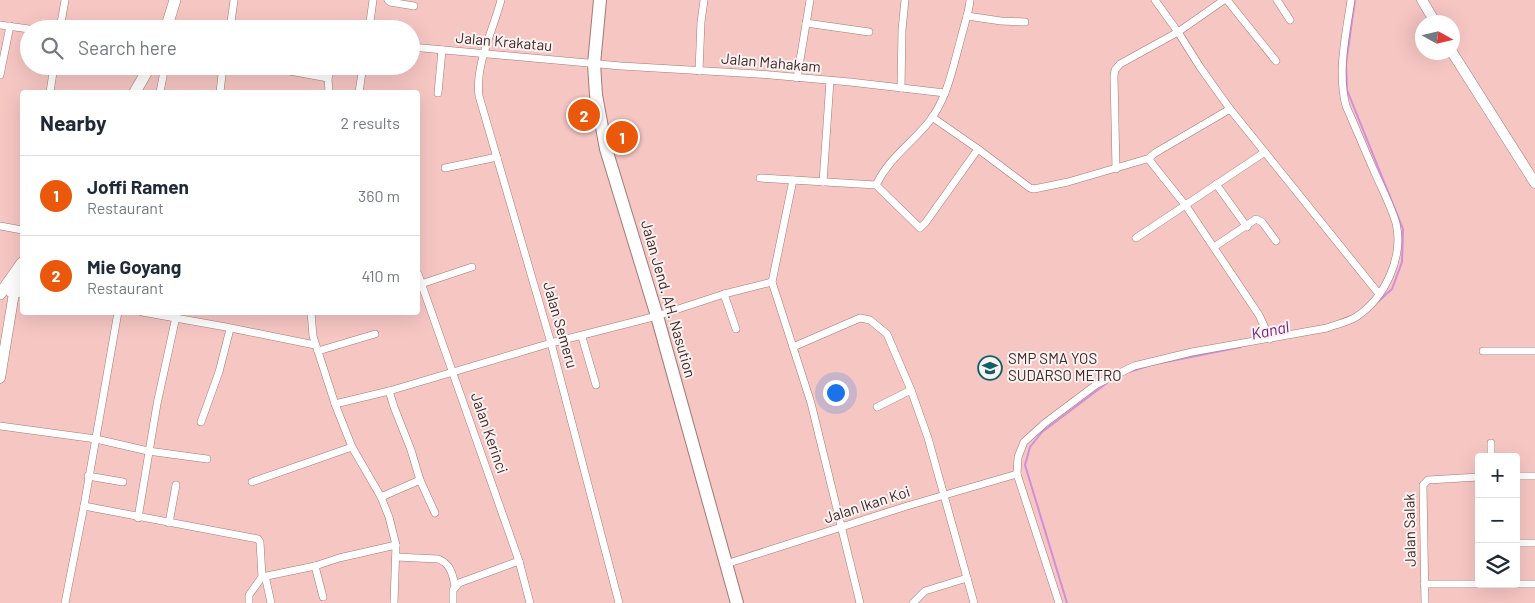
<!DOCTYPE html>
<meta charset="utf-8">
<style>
:root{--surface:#fff;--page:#f2f2f3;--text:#1f2937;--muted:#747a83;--line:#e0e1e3;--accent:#ea580c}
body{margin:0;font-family:Barlow,sans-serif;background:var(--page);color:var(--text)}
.controls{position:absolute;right:15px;bottom:15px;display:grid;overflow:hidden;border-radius:5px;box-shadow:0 5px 20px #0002}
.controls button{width:45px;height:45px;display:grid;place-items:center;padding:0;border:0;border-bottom:1px solid var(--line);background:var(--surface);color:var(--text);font:25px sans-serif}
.compass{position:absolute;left:1415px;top:15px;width:45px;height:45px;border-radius:50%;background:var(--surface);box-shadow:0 5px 20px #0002;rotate:98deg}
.you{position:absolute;left:835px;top:392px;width:18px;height:18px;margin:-12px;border:4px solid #fff;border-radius:50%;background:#1a73e8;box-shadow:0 0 0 8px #1a73e833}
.badge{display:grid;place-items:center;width:32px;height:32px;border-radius:50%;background:var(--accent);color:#fff;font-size:16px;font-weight:700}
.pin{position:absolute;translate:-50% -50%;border:2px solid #fff;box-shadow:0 1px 5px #0006}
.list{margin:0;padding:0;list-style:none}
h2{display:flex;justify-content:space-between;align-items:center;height:65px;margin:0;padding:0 20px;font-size:21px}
h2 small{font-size:16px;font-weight:400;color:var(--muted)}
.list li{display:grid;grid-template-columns:32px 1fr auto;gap:15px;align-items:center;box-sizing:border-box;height:80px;padding:0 20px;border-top:1px solid var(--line)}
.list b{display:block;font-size:19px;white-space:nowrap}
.list p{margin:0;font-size:16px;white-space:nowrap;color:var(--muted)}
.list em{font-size:16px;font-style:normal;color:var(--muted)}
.icon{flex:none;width:28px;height:28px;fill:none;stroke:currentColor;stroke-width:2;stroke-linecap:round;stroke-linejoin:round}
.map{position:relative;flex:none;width:1535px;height:603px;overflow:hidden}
.search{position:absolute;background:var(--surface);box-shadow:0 5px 20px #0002;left:20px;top:20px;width:400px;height:55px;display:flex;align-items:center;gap:12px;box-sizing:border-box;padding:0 18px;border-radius:28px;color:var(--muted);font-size:19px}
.panel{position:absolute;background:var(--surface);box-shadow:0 5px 20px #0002;left:20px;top:90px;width:400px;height:225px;border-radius:5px}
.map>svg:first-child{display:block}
</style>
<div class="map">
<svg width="1535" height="603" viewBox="0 0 1535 603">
<rect width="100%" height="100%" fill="#f6c6c3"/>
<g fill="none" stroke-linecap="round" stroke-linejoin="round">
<g stroke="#d18edb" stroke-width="2">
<path d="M1355 0 1346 64 1347 90 1403 229 1402 262 1392 289 1373 306"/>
<path d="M1129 372 1151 365 1241 347"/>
<path d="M1067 603 1025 465 1030 447 1042 432 1107 383"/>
</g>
<g stroke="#a47976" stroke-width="8">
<g id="street">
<path d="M388 0 390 2 414 6"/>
<path d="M501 0C493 31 475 64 479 96L551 343 619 603"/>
<path d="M1224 0 1178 32 1200 67 1230 109 1379 294"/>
<path d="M1227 0 1276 61"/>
<path d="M1277 0 1290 20"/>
<path d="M967 16 1001 21 1025 22"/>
<path d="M806 23 869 32"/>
<path d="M0 25 29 29"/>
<path d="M60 29 65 0"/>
<path d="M230 29 234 0"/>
<path d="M369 29 373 0"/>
<path d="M411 47 621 66 758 74 850 82 945 93"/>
<path d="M262 66 328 78 329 92"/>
<path d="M699 71 701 22 704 0"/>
<path d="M0 75 10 26"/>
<path d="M328 78 332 66"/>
<path d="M797 78 810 0"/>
<path d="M901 88 902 30 905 0"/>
<path d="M50 92 54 66"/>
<path d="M160 92 165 66"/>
<path d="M220 92 223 66"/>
<path d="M359 92 363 66"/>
<path d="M438 93 442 50"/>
<path d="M1230 109 1155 153 1150 157V161L1186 206 1259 315 1270 339"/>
<path d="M932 117 978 149 1030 188 1034 189 1068 182 1150 158"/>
<path d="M445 168 497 157"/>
<path d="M1116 169 1114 76 1115 70 1120 64 1178 32 1155 0"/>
<path d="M760 178 876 185 920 228 926 222 978 149"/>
<path d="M793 180 772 282 811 403 860 603"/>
<path d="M823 182 830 81"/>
<path d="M1216 184 1247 227"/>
<path d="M876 185C889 158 909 146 928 123 947 100 953 67 961 38 964 25 969 13 970 0"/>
<path d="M0 226 22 230"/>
<path d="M1136 238 1265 152"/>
<path d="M1214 247 1256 219 1262 222 1276 241"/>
<path d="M418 274 519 561 530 603"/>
<path d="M421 284 472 267"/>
<path d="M10 293 22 294"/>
<path d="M724 294 736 329"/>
<path d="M142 312 226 327 315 345"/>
<path d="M311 312 313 336 335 404 352 447 381 497 389 517 396 545 394 603"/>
<path d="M582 337 596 385"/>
<path d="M793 347 860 318 870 320 887 334 911 390 928 438 974 603"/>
<path d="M318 351 375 334"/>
<path d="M1483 351H1535"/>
<path d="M389 391 394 407 411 450 420 480 435 513"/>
<path d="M335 404 389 391 551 343 657 316 724 294 772 282"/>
<path d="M877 407 911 390"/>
<path d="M201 422 219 372 230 329"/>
<path d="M0 426 96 439 148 451 207 459"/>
<path d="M1491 457V443"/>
<path d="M88 476 123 482"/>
<path d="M1516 476H1535"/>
<path d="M252 482 352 447"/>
<path d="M381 497 420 480"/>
<path d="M84 506 258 539 260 542 262 577 266 580 271 603"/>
<path d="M138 518 157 404 177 312"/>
<path d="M169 523 176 485"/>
<path d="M1516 543H1535"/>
<path d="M396 557 438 559C450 563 453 574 455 587"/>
<path d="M726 564 907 506 1017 474"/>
<path d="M315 566 323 597"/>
<path d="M1424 584H1479"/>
<path d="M1516 584H1535"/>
<path d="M65 603 84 506 118 312"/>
<path d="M249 603V595L262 577 315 566 339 558 396 545"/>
<path d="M453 603V590L459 583 519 561"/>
<path d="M913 603 925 591 967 578"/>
<path d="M1059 603 1017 474 1018 457 1024 442 1045 423 1097 384 1134 366 1192 352 1327 328C1337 324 1348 322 1356 317 1385 298 1404 257 1396 223 1391 206 1382 189 1375 173 1365 151 1356 128 1346 106 1337 72 1346 34 1351 0"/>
<path d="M1425 603 1423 485 1428 480 1479 477"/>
</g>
</g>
<g stroke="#a47976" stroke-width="11">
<g id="secondary">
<path d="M1422 0 1435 22"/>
<path d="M1452 52 1535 183"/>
<path d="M0 378 14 293 21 267"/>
</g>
</g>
<g stroke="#a47976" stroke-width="12">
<g id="primary">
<path d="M166 29 175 0"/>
<path d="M135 92 150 66"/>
<path d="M0 294 22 263"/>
</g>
</g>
<g stroke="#a47976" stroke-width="14">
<path id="highway" d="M600 0 594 64 596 95 606 149 657 316 737 603"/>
</g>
<use href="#street" stroke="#fff" stroke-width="7"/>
<use href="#secondary" stroke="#fff" stroke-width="10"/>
<use href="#primary" stroke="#fff" stroke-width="11"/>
<use href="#highway" stroke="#fff" stroke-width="12"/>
</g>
<defs>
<g id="school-ring" transform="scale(1.25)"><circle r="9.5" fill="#fcf2f1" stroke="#106167" stroke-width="1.5"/><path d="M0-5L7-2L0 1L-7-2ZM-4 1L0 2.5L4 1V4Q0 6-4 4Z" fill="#106167"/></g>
</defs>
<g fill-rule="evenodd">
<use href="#school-ring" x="990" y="368"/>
</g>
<g text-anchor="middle" stroke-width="4" stroke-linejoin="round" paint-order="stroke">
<g font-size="15" fill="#3a2827" stroke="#fcf2f1">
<text transform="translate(504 42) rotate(5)" y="5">Jalan Krakatau</text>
<text transform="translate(771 63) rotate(5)" y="5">Jalan Mahakam</text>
<text transform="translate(668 299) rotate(74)" y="5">Jalan Jend. AH. Nasution</text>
<text transform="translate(560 325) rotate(74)" y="5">Jalan Semeru</text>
<text transform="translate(489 433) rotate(71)" y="5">Jalan Kerinci</text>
<text transform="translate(867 505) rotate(-18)" y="5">Jalan Ikan Koi</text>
<text transform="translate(1410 530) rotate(-91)" y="5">Jalan Salak</text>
</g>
<g font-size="15" fill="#3a2827" stroke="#fcf2f1" text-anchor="start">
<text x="1008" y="364">SMP SMA YOS<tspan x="1008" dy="17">SUDARSO METRO</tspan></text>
</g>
<g font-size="16" font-style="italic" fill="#6b1a77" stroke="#fcf2f1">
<text transform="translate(1270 330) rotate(-12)" y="6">Kanal</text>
</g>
</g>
</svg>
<div class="controls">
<button>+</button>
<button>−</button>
<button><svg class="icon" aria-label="layers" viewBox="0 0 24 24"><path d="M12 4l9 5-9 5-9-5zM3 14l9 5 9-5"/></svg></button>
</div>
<svg class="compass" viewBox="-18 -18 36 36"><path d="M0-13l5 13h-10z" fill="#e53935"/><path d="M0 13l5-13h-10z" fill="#747a83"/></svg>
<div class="you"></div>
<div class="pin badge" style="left:622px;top:137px">1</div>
<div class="pin badge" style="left:584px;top:115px">2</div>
<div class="search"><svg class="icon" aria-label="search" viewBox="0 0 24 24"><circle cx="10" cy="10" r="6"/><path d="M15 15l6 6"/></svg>Search here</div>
<section class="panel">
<h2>Nearby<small>2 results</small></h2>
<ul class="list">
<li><span class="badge">1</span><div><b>Joffi Ramen</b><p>Restaurant</p></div><em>360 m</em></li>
<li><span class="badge">2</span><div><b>Mie Goyang</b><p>Restaurant</p></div><em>410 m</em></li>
</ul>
</section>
</div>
